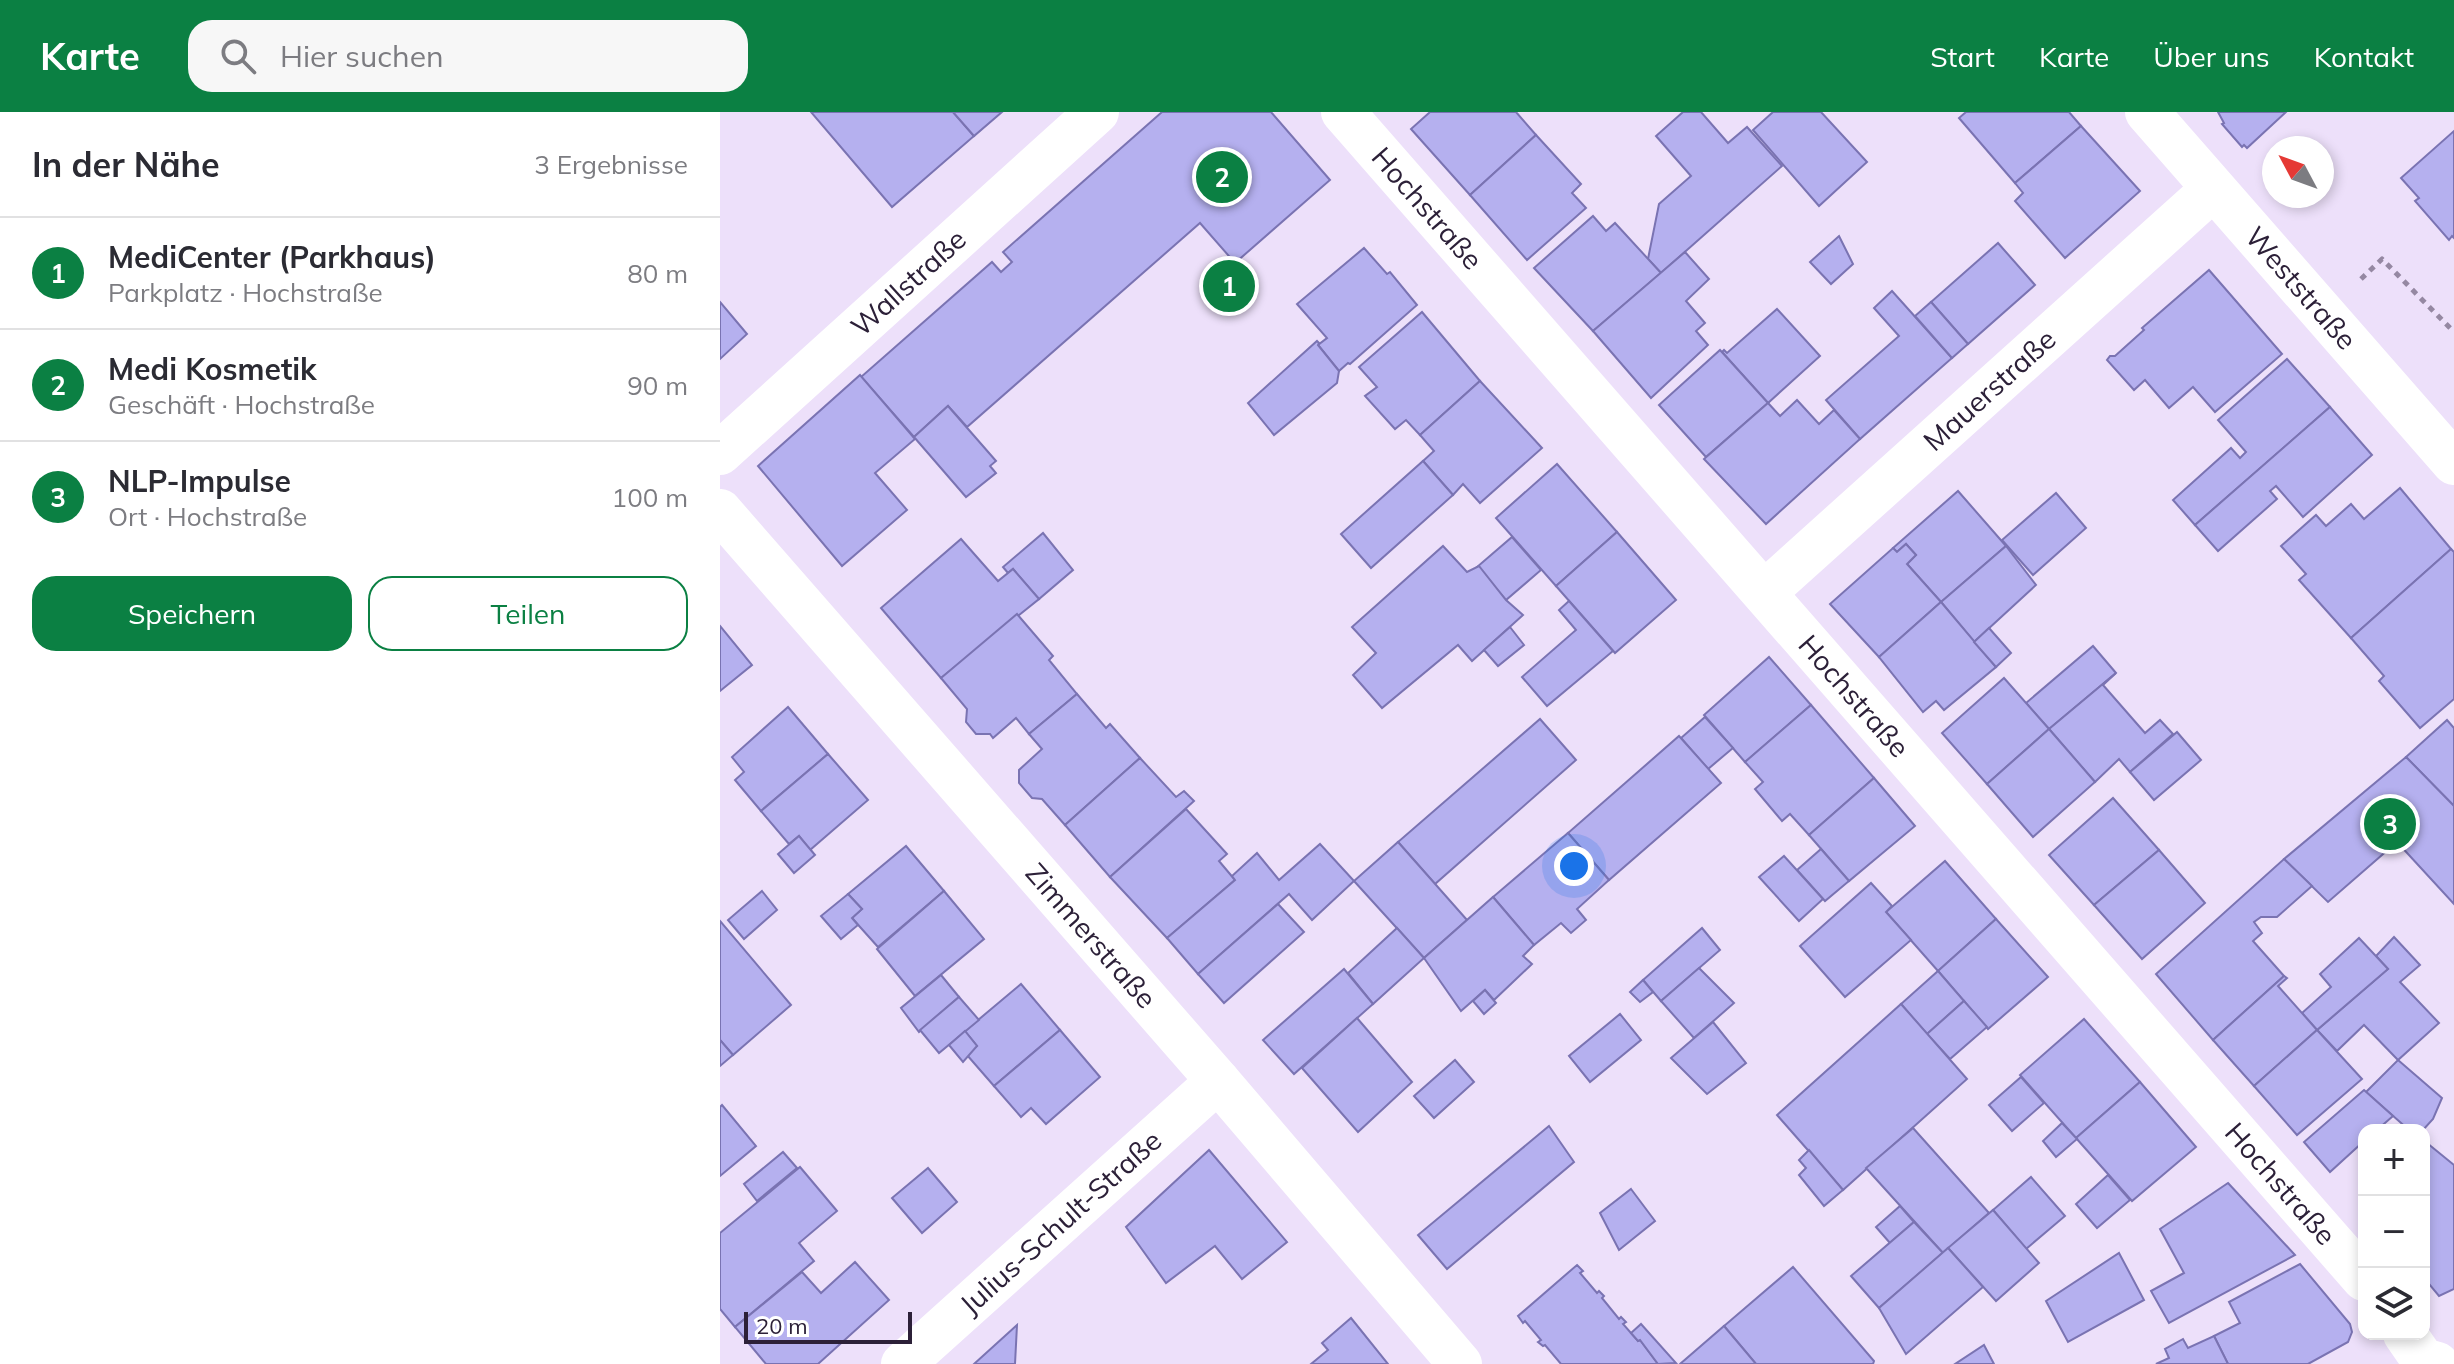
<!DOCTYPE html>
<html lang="de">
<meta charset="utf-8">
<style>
:root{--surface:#fff;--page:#f7f7f7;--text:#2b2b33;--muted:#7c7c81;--line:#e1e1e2;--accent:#0b8043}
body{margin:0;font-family:Mulish,sans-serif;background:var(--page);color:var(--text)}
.controls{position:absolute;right:24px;bottom:24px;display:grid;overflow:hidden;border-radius:16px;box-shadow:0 4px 12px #0003}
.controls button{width:72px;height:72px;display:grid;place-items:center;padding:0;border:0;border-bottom:2px solid var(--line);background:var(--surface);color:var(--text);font:40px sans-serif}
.compass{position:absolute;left:1542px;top:24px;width:72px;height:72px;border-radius:50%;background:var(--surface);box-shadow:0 4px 12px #0003;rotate:311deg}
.scale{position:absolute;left:24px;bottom:20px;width:168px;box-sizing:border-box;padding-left:8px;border:4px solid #2c2038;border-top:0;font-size:22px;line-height:28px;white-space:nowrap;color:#2c2038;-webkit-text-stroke:6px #fff;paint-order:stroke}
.you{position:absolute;left:854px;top:754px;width:28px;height:28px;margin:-20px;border:6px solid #fff;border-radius:50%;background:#1a73e8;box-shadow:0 0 0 12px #1a73e833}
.badge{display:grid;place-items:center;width:52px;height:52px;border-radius:50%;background:var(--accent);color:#fff;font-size:26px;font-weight:700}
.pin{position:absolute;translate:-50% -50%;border:4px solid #fff;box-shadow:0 2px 8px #0006}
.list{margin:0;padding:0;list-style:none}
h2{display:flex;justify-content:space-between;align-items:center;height:104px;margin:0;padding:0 32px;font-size:34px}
h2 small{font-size:26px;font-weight:400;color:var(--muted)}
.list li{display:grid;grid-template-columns:52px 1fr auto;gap:24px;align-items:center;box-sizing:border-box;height:112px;padding:0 32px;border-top:2px solid var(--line)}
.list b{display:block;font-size:30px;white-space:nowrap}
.list p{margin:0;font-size:26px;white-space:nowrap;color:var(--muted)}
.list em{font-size:26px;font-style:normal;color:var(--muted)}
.actions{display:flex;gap:16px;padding:24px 32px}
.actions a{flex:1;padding:18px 0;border:2px solid var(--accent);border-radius:24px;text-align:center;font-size:28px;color:var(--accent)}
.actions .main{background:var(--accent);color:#fff}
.icon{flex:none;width:44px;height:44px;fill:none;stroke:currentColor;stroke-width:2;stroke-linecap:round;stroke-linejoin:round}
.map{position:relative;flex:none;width:1734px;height:1252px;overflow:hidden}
header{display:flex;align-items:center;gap:48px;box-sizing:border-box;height:112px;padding:0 40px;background:var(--accent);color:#fff}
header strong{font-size:38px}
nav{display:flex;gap:44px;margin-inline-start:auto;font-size:28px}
.search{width:560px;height:72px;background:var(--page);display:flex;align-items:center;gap:20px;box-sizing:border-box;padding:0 28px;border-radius:24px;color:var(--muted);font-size:30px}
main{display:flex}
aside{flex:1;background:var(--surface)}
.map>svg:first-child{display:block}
</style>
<header>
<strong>Karte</strong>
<div class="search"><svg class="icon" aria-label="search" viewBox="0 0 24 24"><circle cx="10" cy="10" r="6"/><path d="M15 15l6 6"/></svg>Hier suchen</div>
<nav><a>Start</a><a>Karte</a><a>Über uns</a><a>Kontakt</a></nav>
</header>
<main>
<aside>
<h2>In der Nähe<small>3 Ergebnisse</small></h2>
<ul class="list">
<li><span class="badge">1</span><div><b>MediCenter (Parkhaus)</b><p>Parkplatz · Hochstraße</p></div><em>80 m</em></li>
<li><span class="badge">2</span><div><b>Medi Kosmetik</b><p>Geschäft · Hochstraße</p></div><em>90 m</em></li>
<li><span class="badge">3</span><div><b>NLP-Impulse</b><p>Ort · Hochstraße</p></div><em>100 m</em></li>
</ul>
<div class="actions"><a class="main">Speichern</a><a>Teilen</a></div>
</aside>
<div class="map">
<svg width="1734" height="1252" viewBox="0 0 1734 1252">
<rect width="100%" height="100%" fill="#ede0fa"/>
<g fill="#b5b0ef" stroke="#7a73b2" stroke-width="2">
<path d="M91 0H233L254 24 172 95Z"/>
<path d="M233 0H282L254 24Z"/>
<path d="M442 0H551L610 68 515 151 480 111 247 315 228 294 194 325 141 265 272 150 281 160 292 150 283 140Z"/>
<path d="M710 0H796L816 23 750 83 691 17Z"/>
<path d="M963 0H981L1008 31 1027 15 1062 54 941 161 928 147 939 92 971 64 936 24Z"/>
<path d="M1053 0H1101L1147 50 1099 94 1033 18Z"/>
<path d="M1246 0H1349L1361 14 1295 71 1239 6Z"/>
<path d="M1498 0H1566L1527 36 1524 33 1522 35 1502 12 1504 11Z"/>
<path d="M1361 14 1420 79 1345 146 1295 89 1303 81 1295 71Z"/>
<path d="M1734 19V126L1732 124 1729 128 1695 89 1699 86 1681 66Z"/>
<path d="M816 23 861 72 852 81 866 96 807 148 750 83Z"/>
<path d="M873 104 886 119 895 111 941 161 873 219 814 156Z"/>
<path d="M1119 124 1133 152 1111 172 1090 150Z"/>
<path d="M1278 131 1315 173 1248 232 1211 190Z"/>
<path d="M644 136 667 162 670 160 697 193 630 252 628 251 619 259 598 233 607 226 577 192Z"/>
<path d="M965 140 989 167 966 189 985 211 976 219 988 233 931 286 873 219Z"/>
<path d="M1489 158 1562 242 1495 300 1473 275 1449 296 1425 268 1414 278 1387 248 1390 244H1395L1424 218 1422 216Z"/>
<path d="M1172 179 1232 246 1140 327 1106 288 1179 224 1154 196Z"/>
<path d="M0 190 27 222 0 247Z"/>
<path d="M1211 190 1248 232 1232 246 1195 204Z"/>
<path d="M1057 197 1100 244 1048 291 1002 240 1004 238 1007 241Z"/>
<path d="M702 200 760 269 700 323 686 308 675 317 645 284 657 275 639 255Z"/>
<path d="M597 229 599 231 598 233 619 259 617 271 554 323 528 291Z"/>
<path d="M1000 238 1048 291 986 345 939 293Z"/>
<path d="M1567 247 1610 295 1475 413 1453 388 1511 336 1520 346 1526 340 1498 308Z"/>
<path d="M140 263 195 327 155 361 187 398 122 454 38 354Z"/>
<path d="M760 269 822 336 760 391 743 372 733 383 703 349 714 339 700 323Z"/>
<path d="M1077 288 1099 312 1114 298 1140 327 1046 412 984 347 1048 291 1060 304Z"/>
<path d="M228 294 276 349 270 354 276 361 246 385 194 325Z"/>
<path d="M1610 295 1652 343 1583 405 1556 374 1550 379 1557 387 1498 439 1475 413Z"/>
<path d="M703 349 733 383 651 456 621 422Z"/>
<path d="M837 352 897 420 836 474 776 406Z"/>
<path d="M1680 376 1731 437 1631 526 1579 468 1586 462 1561 434 1596 403 1606 414 1631 392 1644 407Z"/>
<path d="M1238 379 1286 434 1221 490 1187 452 1196 443 1186 432 1177 440 1173 436Z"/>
<path d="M1336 381 1366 416 1313 463 1282 428Z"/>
<path d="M897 420 956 488 895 541 836 474Z"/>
<path d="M323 421 353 458 319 487 293 457 288 461 283 455Z"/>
<path d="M792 425 821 458 786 488 757 455Z"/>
<path d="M241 427 278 469 293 457 319 487 221 566 161 496Z"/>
<path d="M1186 432 1196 443 1187 452 1221 490 1159 545 1110 492 1173 436 1177 440Z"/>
<path d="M723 434 747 460 759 454 786 488 803 503 752 549 738 533 662 596 633 563 656 541 632 515Z"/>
<path d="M1286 434 1316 473 1254 530 1221 490Z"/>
<path d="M1731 437 1734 440V587L1700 616 1659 569 1664 564 1631 526Z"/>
<path d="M849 489 893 539 827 594 802 565 856 518 839 498Z"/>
<path d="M1221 490 1276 555 1224 598 1216 589 1203 600 1159 545Z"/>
<path d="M297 502 333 544 329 548 357 582 309 622 296 606 273 626 270 622H256L246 610 247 597 221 566Z"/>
<path d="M0 514 32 553 0 579Z"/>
<path d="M790 515 804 533 778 554 764 538Z"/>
<path d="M1269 516 1291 541 1276 555 1254 530Z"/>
<path d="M1373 534 1396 561 1329 617 1306 591Z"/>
<path d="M1049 545 1091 593 1025 650 984 603Z"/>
<path d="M1396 561 1383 573 1425 621 1440 608 1453 622 1410 660 1399 647 1375 670 1329 617Z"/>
<path d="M1284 566 1329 617 1267 672 1222 621Z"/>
<path d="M357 582 386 616 390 612 420 646 345 713 322 687 312 686 299 671V658L322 637 309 622Z"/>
<path d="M1091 593 1154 666 1089 723 1070 702 1062 709 1035 677 1043 670 1025 650Z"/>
<path d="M68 595 108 642 41 699 15 668 24 660 12 645Z"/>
<path d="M985 605 1013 636 988 657 961 626Z"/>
<path d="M820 607 856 648 715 772 678 730Z"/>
<path d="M1727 608 1734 616V694L1686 645Z"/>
<path d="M1329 617 1375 670 1313 725 1267 672Z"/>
<path d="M1457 620 1481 648 1434 688 1410 660Z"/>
<path d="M959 624 1001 671 889 768 848 721Z"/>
<path d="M108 642 148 688 90 738 79 724 69 732 41 699Z"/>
<path d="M1686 645 1734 694V792L1677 730 1608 790 1564 747Z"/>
<path d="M420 646 456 685 464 679 474 689 390 765 345 713Z"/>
<path d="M1154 666 1195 714 1129 769 1089 723Z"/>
<path d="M1393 686 1439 738 1374 793 1329 743Z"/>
<path d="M466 697 507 742 499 749 515 768 447 826 390 765Z"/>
<path d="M848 721 889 768 857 797 866 808 851 821 841 811 814 833 773 785Z"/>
<path d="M79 724 95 743 74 761 58 742Z"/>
<path d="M678 730 747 808 704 846 634 769Z"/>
<path d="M600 732 634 769 592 808 569 782 478 862 447 826 515 768 512 764 537 741 559 768Z"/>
<path d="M186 734 224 779 158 835 132 806 142 797 128 782Z"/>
<path d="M1101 737 1129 769 1105 789 1077 758Z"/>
<path d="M1439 738 1485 791 1422 847 1374 793Z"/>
<path d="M1064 744 1103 787 1079 809 1039 765Z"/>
<path d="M1564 747 1592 774 1557 805H1541L1534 810 1542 821 1533 829 1564 864 1493 928 1436 862Z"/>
<path d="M1225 749 1276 807 1218 859 1166 800Z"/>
<path d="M1151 771 1172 794 1166 800 1191 828 1125 885 1080 834Z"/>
<path d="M42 779 57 798 24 827 8 808Z"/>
<path d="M224 779 264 827 195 884 157 837Z"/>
<path d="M128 782 142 797 132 806 138 813 121 827 101 804Z"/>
<path d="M773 785 814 833 803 844 812 852 774 888 765 878 741 899 704 846Z"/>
<path d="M558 792 584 820 504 891 478 862Z"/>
<path d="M1276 807 1328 865 1268 917 1218 859Z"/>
<path d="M0 809 71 893 13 943 0 928Z"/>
<path d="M677 816 704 846 653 892 628 861Z"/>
<path d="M982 816 1000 838 941 889 923 868Z"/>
<path d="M1674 825 1700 853 1680 870 1719 911 1678 948 1644 913 1617 939 1597 918 1668 857 1656 844Z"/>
<path d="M1639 826 1668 857 1597 918 1582 901 1611 875 1600 862Z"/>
<path d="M979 856 1014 891 974 926 941 889Z"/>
<path d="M624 857 653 892 574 962 543 928Z"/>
<path d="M1218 859 1244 889 1207 922 1181 892Z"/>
<path d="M221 863 239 885 199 920 181 896Z"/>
<path d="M1564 864 1567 866 1558 874 1597 918 1534 974 1493 928Z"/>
<path d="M923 868 933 880 920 890 910 880Z"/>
<path d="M301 872 340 918 274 974 247 943 257 934 245 919Z"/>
<path d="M765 878 776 891 764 902 753 889Z"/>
<path d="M239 885 259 908 219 941 200 918Z"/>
<path d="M1244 889 1267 915 1230 947 1207 922Z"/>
<path d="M1181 892 1247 967 1123 1078 1057 1003Z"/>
<path d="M900 902 921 928 870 970 849 944Z"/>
<path d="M637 906 692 970 638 1020 582 956Z"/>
<path d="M1364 907 1420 970 1356 1026 1300 963Z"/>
<path d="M993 910 1026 951 987 982 951 946Z"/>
<path d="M340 918 380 965 326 1012 311 996 301 1005 274 974Z"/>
<path d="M1597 918 1642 967 1577 1023 1534 974Z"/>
<path d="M245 919 257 934 243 950 229 933Z"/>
<path d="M0 928 13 943 0 954Z"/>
<path d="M735 948 754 970 714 1006 694 984Z"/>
<path d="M1678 948 1722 986 1713 1007 1703 1018H1689L1646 980Z"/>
<path d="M1301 965 1324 991 1292 1019 1269 993Z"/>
<path d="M1420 970 1476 1035 1412 1089 1356 1026Z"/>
<path d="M1644 978 1673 1004 1657 1018H1644V1029L1610 1060 1584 1030Z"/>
<path d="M2 993 36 1034 0 1064V995Z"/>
<path d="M1342 1011 1357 1027 1336 1045 1323 1029Z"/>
<path d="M829 1014 854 1050 727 1157 698 1123Z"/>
<path d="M1193 1016 1269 1101 1223 1141 1146 1056Z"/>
<path d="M1707 1031 1734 1053V1177L1719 1184 1704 1166V1033Z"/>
<path d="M489 1038 567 1130 522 1167 495 1134 446 1171 406 1115Z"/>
<path d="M1089 1038 1123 1078 1104 1094 1079 1063 1086 1056 1079 1048Z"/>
<path d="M63 1040 77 1056 37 1089 24 1072Z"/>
<path d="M80 1055 117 1099 79 1131 94 1149 15 1215 0 1197V1121Z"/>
<path d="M208 1056 237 1090 202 1121 172 1086Z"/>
<path d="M1388 1063 1410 1088 1377 1116 1356 1092Z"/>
<path d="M1311 1065 1345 1104 1306 1137 1273 1098Z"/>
<path d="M1508 1071 1575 1143 1449 1211 1431 1179 1464 1161 1440 1117Z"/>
<path d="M911 1077 935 1109 899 1138 880 1101Z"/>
<path d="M1180 1094 1194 1110 1170 1131 1156 1115Z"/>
<path d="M1273 1098 1319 1151 1276 1189 1228 1136Z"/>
<path d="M1194 1110 1223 1141 1159 1196 1131 1164Z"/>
<path d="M1228 1136 1263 1175 1186 1242 1159 1196Z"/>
<path d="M1399 1141 1424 1188 1348 1230 1326 1189Z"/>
<path d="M135 1150 169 1188 98 1252H46L15 1215 82 1160 101 1181Z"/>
<path d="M1580 1152 1630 1212 1632 1220 1628 1230 1588 1252H1508L1494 1224 1520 1211 1509 1190Z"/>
<path d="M857 1153 863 1159 860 1161 877 1181 879 1179 884 1184 882 1186 899 1207 901 1205 906 1210 903 1212 918 1229 920 1228 938 1252H841L825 1233 823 1234 818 1230 821 1228 805 1209 803 1211 798 1204Z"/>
<path d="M1073 1155 1154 1249 1153 1252H1036L1004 1214Z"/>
<path d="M631 1206 668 1252H591L608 1238 602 1231Z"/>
<path d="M921 1212 956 1251 938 1252 920 1228 918 1229 911 1221Z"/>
<path d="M297 1213 295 1252H254Z"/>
<path d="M1004 1214 1036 1252H960Z"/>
<path d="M1494 1224 1508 1252H1436L1449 1246 1445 1237 1463 1227 1468 1236Z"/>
<path d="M1264 1233 1274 1252H1235Z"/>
</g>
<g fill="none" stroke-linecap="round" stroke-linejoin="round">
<path stroke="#9588a2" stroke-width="5" stroke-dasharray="6 6" stroke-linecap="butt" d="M1641 167 1662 147 1734 220"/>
<g stroke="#fff" stroke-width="44">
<path id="s1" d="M623 0 1644 1167"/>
<path id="s2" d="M1427 0 1734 351"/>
<path id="s3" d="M0 341 377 0"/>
<path id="s4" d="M0 399 498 969 740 1252"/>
<path id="s5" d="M1045 480 1493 77"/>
<path d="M1685 1222 1703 1248 1717 1252"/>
<path id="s6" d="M183 1252 498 969"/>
</g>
</g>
<g text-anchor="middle" stroke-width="7" stroke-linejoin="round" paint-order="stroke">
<g font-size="28" fill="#2c2038" stroke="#fff">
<text dy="10" stroke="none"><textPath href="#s1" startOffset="128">Hochstraße</textPath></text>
<text dy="10" stroke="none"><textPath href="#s3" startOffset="254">Wallstraße</textPath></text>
<text dy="10" stroke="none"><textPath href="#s2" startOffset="234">Weststraße</textPath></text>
<text dy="10" stroke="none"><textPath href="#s5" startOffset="302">Mauerstraße</textPath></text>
<text dy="10" stroke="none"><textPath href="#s1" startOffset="776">Hochstraße</textPath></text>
<text dy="10" stroke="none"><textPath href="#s4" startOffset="564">Zimmerstraße</textPath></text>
<text dy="10" stroke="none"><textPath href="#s1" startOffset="1424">Hochstraße</textPath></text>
<text dy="10" stroke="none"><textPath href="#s6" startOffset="212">Julius-Schult-Straße</textPath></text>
</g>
</g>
</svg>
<div class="controls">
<button>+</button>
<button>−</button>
<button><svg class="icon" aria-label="layers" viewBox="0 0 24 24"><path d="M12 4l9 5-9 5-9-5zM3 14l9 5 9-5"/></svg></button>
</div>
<svg class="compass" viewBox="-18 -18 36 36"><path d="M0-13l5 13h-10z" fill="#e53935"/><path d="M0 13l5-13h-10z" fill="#7c7c81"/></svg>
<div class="scale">20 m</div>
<div class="you"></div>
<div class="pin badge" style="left:509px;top:174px">1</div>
<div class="pin badge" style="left:502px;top:65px">2</div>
<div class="pin badge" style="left:1670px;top:712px">3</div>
</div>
</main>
